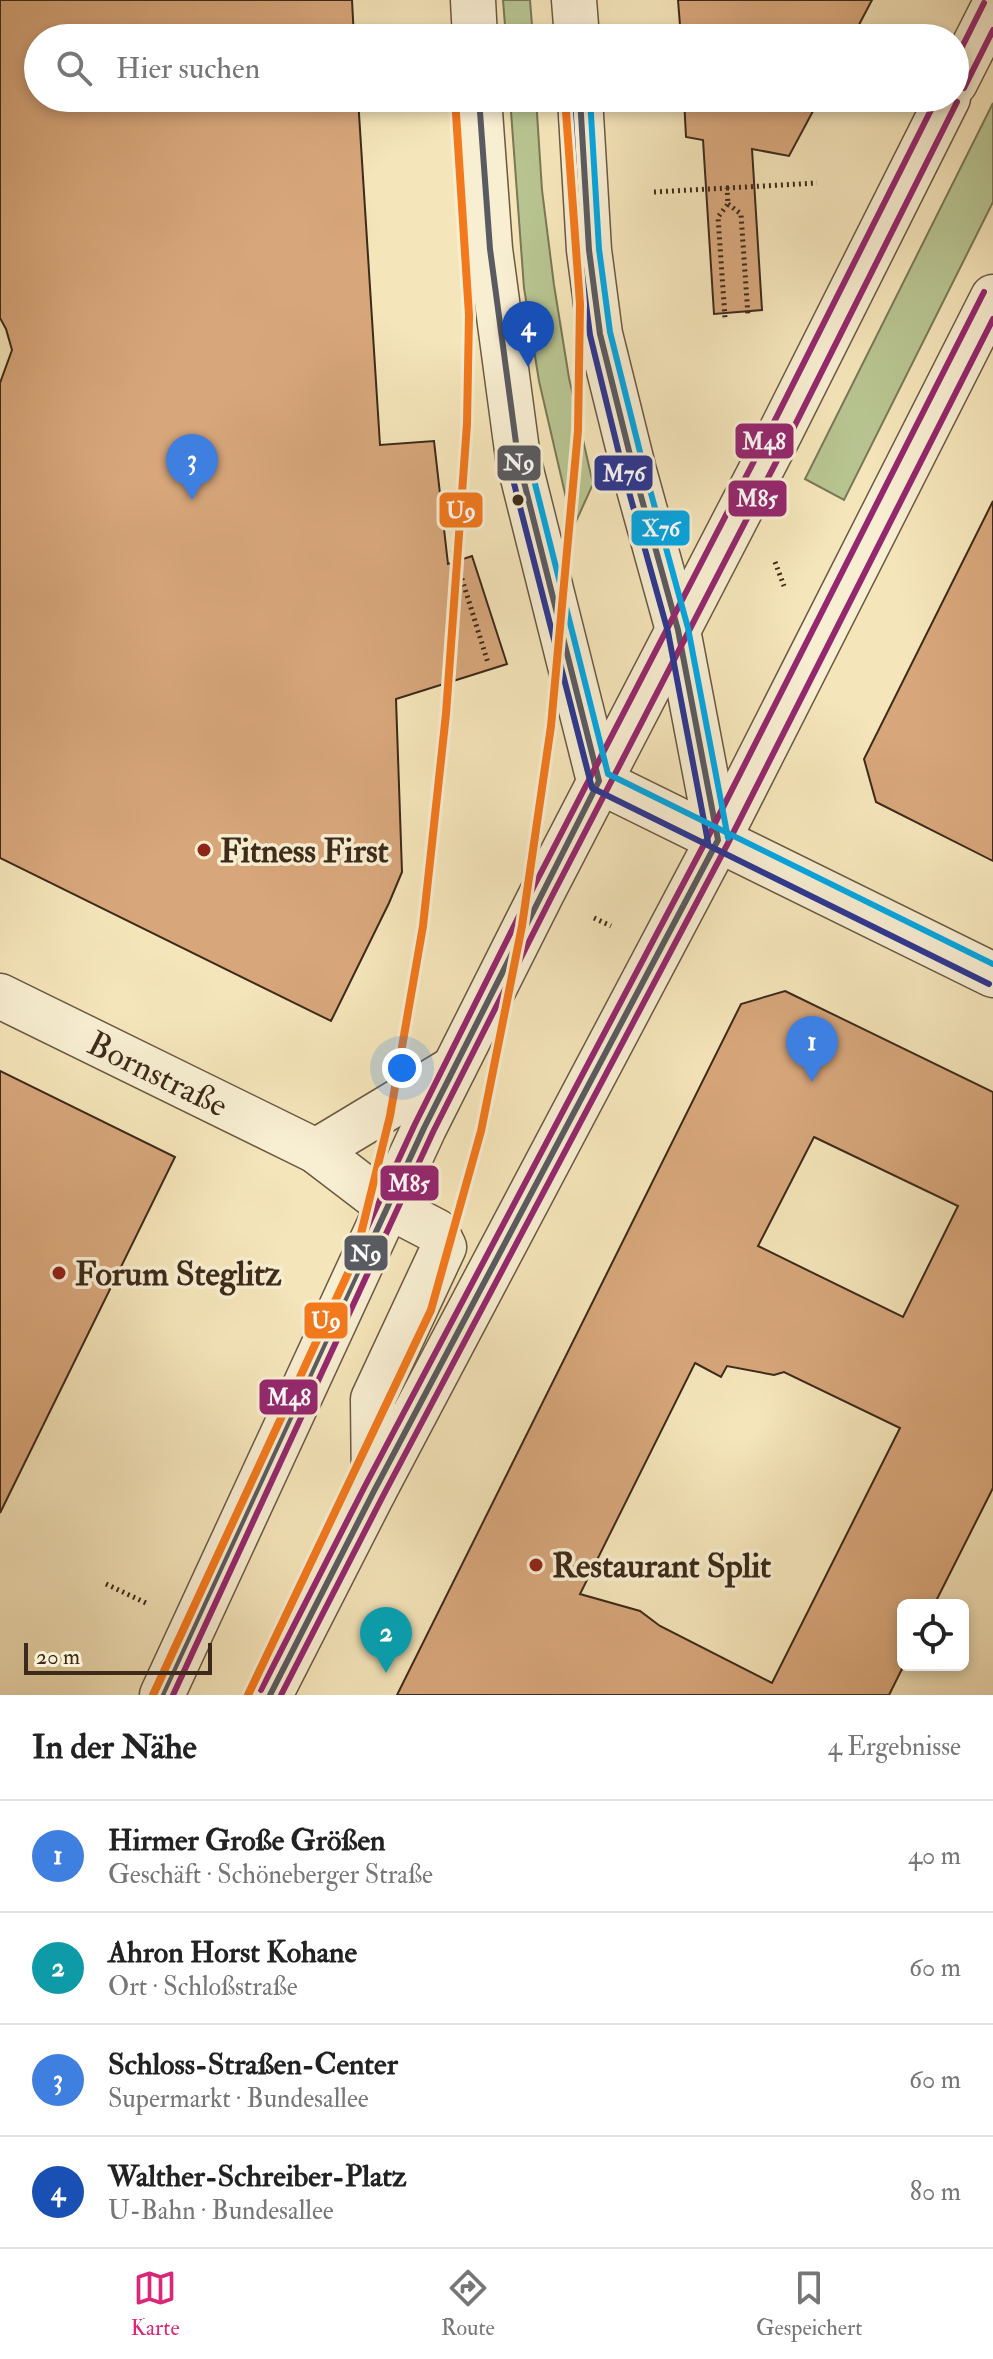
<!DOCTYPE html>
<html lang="de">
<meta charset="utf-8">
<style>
:root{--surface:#fff;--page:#f6f6f6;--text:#222;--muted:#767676;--line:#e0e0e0;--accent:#db2777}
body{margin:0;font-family:"IM FELL Double Pica",serif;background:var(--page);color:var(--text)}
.controls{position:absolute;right:24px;bottom:24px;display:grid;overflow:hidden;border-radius:12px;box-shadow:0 4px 12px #0003}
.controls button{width:72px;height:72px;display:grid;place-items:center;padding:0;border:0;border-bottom:2px solid var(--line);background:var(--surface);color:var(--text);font:40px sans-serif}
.scale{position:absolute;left:24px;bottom:20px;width:188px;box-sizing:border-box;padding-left:8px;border:4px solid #3d2a1a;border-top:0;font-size:22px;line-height:28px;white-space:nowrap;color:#3d2a1a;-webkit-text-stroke:6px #f8eed2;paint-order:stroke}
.you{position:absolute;left:402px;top:1068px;width:28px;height:28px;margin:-20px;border:6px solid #fff;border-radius:50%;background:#1a73e8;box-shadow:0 0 0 12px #1a73e833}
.badge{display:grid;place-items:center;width:52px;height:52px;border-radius:50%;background:var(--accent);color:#fff;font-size:26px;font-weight:700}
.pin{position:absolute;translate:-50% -66px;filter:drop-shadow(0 2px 4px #0008)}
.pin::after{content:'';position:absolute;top:42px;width:28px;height:24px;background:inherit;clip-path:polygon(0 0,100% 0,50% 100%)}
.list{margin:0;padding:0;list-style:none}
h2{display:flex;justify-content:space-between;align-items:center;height:104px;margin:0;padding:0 32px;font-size:34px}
h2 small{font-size:26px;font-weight:400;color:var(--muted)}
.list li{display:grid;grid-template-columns:52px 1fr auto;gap:24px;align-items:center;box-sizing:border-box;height:112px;padding:0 32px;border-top:2px solid var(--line)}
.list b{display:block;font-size:30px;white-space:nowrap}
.list p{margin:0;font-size:26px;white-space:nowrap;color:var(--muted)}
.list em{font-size:26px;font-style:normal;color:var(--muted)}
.icon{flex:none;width:44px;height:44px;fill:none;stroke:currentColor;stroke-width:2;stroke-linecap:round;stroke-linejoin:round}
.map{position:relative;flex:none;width:993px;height:1695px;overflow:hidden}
.search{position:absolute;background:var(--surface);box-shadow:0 4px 12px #0003;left:24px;right:24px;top:24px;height:88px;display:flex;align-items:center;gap:20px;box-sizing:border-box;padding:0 28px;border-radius:44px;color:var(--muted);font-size:30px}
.sheet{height:552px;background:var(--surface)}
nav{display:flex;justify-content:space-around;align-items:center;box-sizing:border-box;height:112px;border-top:2px solid var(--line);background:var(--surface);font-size:22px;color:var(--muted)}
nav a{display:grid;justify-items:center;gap:4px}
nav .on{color:var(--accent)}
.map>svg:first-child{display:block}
</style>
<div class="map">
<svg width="993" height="1695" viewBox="0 0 993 1695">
<rect width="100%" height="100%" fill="#f5e5ba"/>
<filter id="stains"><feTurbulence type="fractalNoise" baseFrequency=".0025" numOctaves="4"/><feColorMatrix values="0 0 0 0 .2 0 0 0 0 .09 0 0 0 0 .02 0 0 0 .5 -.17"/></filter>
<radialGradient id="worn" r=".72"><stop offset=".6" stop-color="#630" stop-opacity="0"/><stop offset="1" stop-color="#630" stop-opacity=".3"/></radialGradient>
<g fill="#b8c592" stroke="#7a7856" stroke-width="2">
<path d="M503 0H530L533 38H506Z"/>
<path d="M510 98H536L542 190 554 285 569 378 593 484 573 528 539 381 524 288Z"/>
<path d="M993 103V202L844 500 805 479Z"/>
</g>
<g fill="#d7a67b" stroke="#3d2a1a" stroke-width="2" fill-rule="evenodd">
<path d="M0 0H352L354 38H38V98H358L380 445 434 441 448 564 472 556 507 664 396 699 402 872 389 903 331 1021 0 858V383L12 350 6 329 0 318Z"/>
<path d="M678 0H872L852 38H681Z"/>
<path d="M684 98H820L789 156 752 149 762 310 714 314 703 140 686 137Z"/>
<path d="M993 501V861L876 802 864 759Z"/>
<path d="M785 991 993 1092V1488L934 1605H903L904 1665 889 1695H397L741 1004ZM814 1137 958 1206 903 1317 758 1246ZM695 1363 721 1377 727 1366 774 1375 784 1372 900 1428 772 1683 660 1626 640 1611 580 1594Z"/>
<path d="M0 1071 175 1157 0 1513Z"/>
</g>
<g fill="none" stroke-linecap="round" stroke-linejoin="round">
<g stroke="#6b5942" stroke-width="47">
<g id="minor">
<path id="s1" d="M0 996 316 1151 388 1206 436 1231 444 1247 373 1399 374 1491"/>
<path d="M316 1151 454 1068"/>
</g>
</g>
<g stroke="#6b5942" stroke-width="47">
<g id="tertiary">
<path d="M473 0 475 38"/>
<path d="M574 0 577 38"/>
<path d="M955 83 993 8"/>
<path d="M479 98 490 249 518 458 599 781"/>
<path d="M580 98 589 250 600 334 634 471 678 630 718 840"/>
<path d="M599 781 993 975"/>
<path d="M162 1695 424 1128 542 893 778 437 948 98"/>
<path d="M270 1695 374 1491 718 840 993 297"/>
</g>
</g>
<g stroke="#3d2a1a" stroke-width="5" stroke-dasharray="2 4" stroke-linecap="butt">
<path d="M727 188 817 183"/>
<path d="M654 192 727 188 728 204 718 217 725 318"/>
<path d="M728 204 741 214 748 316"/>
<path d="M453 550 488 663"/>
<path d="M775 562 784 586"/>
<path d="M594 918 611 926"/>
<path d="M106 1584 146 1603"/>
</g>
<use href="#minor" stroke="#f8eed2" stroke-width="44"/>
<use href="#tertiary" stroke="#f8eed2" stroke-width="44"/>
<g stroke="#f8eed2" stroke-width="12">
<g id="bus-1">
<path d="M162 1695 424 1128 599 781 518 458 490 249 479 98"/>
<path d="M270 1695 374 1491 718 840 678 630 634 471 600 334 589 250 580 98"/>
</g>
</g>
<g stroke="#f8eed2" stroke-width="12">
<g id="bus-2">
<path d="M964 88 993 30"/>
<path d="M173 1695 433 1132 551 898 787 441 957 102"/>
<path d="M281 1695 383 1496 727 845 993 319"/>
</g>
</g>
<g stroke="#f8eed2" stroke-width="12">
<g id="bus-3">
<path d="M955 61 984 3"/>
<path d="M261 1690 365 1486 709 835 984 292"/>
<path d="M153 1691 415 1124 533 888 769 432 937 98"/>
</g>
</g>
<g stroke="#f8eed2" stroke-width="12">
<g id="bus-4">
<path d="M570 99 579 251 590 335 624 474 668 632 708 842"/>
<path d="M508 460 592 788 989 984"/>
</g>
</g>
<g stroke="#f8eed2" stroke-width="12">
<g id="bus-5">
<path d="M590 98 599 249 610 332 644 468 688 628 728 838"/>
<path d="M528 456 608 774 993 964"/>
</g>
</g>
<use href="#bus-1" stroke="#595b62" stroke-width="6"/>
<use href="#bus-2" stroke="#95276e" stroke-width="6"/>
<use href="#bus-3" stroke="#95276e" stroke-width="6"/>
<use href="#bus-4" stroke="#2c3792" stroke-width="6"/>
<use href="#bus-5" stroke="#03a6e4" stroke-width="6"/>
<g stroke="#f8eed2" stroke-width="14">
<g id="metro-1">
<path d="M153 1695 355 1258 390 1116 423 926 446 714 467 424 469 315 455 98"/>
<path d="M248 1695 431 1310 481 1131 522 926 551 726 578 431 580 304 565 98"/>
</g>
</g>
<use href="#metro-1" stroke="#f3791d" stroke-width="8"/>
</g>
<circle fill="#3d2a1a" stroke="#f8eed2" stroke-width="3" cx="518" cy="500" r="7"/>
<g fill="#8f2418" stroke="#f8eed2" stroke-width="3">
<circle cx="204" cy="850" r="8"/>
<circle cx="59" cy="1273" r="8"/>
<circle cx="536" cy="1565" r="8"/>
</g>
<g text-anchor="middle" stroke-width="7" stroke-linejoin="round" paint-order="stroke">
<g font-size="34" font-weight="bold" fill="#3d2a1a" stroke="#f8eed2" text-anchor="start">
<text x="220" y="862">Fitness First</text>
<text x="75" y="1285">Forum Steglitz</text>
<text x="552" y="1577">Restaurant Split</text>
</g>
<g font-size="34" fill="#3d2a1a" stroke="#f8eed2">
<text dy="12" stroke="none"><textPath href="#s1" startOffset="176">Bornstraße</textPath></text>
</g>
</g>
<g stroke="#f8eed2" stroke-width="3">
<rect x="734" y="422" width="61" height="38" rx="8" fill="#95276e"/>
<rect x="496" y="444" width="46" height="38" rx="8" fill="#595b62"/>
<rect x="593" y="454" width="61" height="38" rx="8" fill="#2c3792"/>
<rect x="727" y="479" width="61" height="39" rx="8" fill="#95276e"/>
<rect x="438" y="491" width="46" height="38" rx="8" fill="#f3791d"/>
<rect x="630" y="509" width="61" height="38" rx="8" fill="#03a6e4"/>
<rect x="379" y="1164" width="61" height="38" rx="8" fill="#95276e"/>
<rect x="343" y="1234" width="46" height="38" rx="8" fill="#595b62"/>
<rect x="303" y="1301" width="46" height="39" rx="8" fill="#f3791d"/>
<rect x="258" y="1378" width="61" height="38" rx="8" fill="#95276e"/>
</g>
<g font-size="22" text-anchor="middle" font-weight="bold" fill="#fff">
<text x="764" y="449">M48</text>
<text x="519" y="470">N9</text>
<text x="624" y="481">M76</text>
<text x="757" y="506">M85</text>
<text x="461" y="518">U9</text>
<text x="661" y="536">X76</text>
<text x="409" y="1191">M85</text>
<text x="366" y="1261">N9</text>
<text x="326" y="1328">U9</text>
<text x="289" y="1405">M48</text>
</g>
<rect width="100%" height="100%" filter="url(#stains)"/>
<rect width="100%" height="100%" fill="url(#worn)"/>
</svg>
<div class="controls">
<button><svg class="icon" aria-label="locate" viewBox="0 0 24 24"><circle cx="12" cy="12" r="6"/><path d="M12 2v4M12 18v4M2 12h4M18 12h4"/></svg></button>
</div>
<div class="scale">20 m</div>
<div class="you"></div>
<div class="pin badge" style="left:812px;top:1082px;background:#3f7fe0">1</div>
<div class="pin badge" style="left:386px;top:1673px;background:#0f9aa8">2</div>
<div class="pin badge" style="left:192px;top:500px;background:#3f7fe0">3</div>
<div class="pin badge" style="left:528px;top:367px;background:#1a4fb4">4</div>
<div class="search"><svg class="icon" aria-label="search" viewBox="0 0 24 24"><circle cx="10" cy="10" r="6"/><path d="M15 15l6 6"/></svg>Hier suchen</div>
</div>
<section class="sheet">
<h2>In der Nähe<small>4 Ergebnisse</small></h2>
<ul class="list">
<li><span class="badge" style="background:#3f7fe0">1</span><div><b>Hirmer Große Größen</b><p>Geschäft · Schöneberger Straße</p></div><em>40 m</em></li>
<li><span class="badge" style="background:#0f9aa8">2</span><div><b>Ahron Horst Kohane</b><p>Ort · Schloßstraße</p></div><em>60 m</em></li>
<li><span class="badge" style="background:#3f7fe0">3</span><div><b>Schloss-Straßen-Center</b><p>Supermarkt · Bundesallee</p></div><em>60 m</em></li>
<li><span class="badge" style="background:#1a4fb4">4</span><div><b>Walther-Schreiber-Platz</b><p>U-Bahn · Bundesallee</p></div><em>80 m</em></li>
</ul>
</section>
<nav>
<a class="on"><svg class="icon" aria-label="map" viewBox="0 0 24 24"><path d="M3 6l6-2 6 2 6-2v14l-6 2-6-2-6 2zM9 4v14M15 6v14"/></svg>Karte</a>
<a><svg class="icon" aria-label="directions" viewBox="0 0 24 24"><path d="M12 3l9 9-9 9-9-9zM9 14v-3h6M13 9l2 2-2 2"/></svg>Route</a>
<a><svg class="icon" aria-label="saved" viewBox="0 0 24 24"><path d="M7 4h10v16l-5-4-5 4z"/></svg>Gespeichert</a>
</nav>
